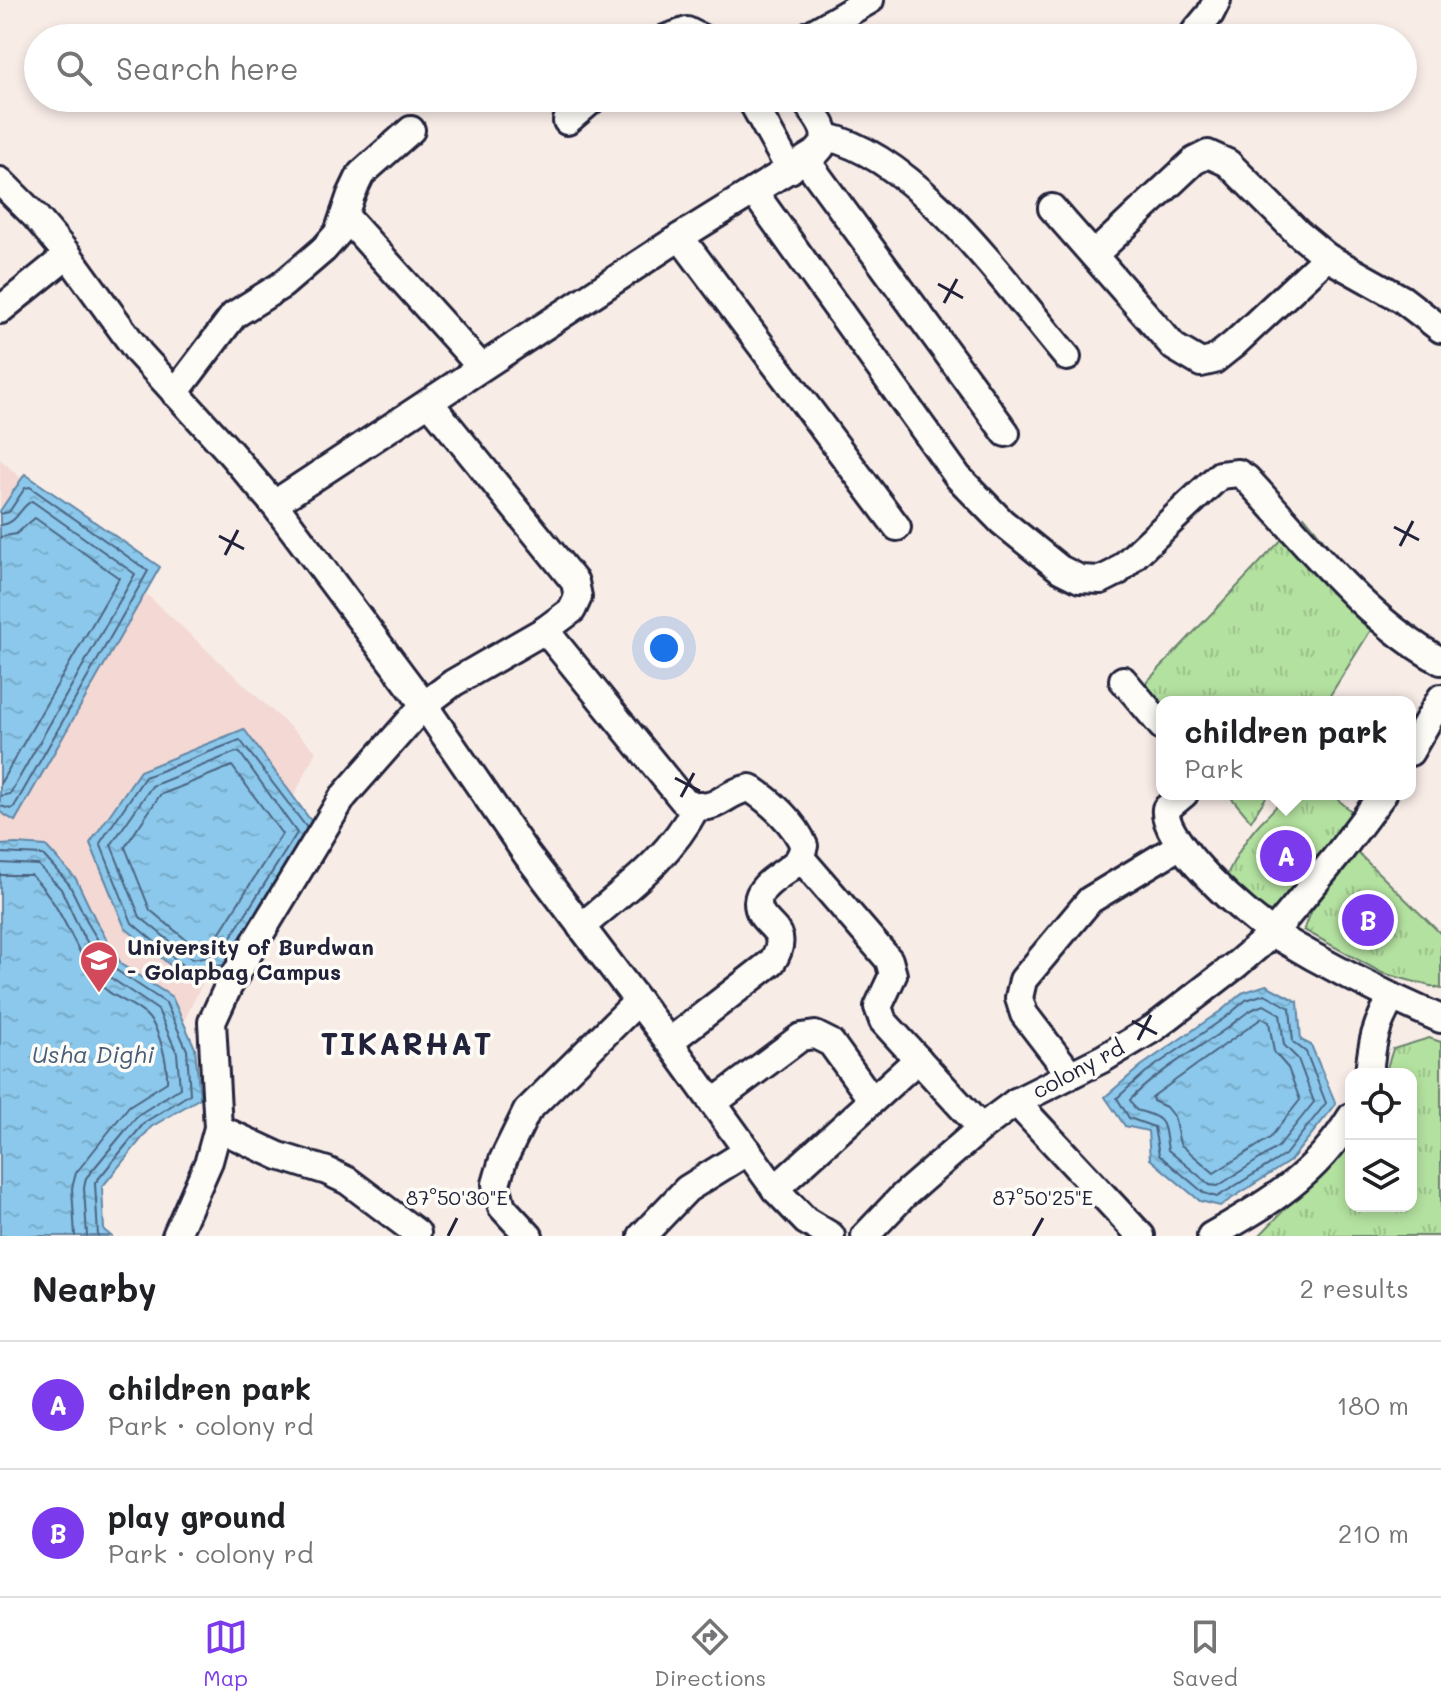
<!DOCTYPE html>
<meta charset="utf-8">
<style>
:root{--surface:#fff;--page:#f6f6f6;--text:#202124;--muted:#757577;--line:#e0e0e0;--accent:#7c3aed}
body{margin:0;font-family:Mali,sans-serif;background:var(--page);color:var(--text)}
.controls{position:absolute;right:24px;bottom:24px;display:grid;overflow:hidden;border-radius:16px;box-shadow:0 4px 12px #0003}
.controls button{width:72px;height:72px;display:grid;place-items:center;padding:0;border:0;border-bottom:2px solid var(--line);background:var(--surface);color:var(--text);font:40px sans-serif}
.you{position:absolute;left:664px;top:648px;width:28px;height:28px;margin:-20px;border:6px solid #fff;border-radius:50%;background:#1a73e8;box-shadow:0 0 0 12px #1a73e833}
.badge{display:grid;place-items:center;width:52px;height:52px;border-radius:50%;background:var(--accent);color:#fff;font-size:26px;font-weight:700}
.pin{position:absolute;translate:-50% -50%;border:4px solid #fff;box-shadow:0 2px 8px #0006}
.popup{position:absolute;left:1156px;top:696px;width:260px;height:104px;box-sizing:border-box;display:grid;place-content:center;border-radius:16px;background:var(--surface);filter:drop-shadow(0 2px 6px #0005);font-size:26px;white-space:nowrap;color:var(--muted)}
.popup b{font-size:30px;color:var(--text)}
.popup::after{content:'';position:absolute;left:50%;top:100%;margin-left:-16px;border:16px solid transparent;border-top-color:var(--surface)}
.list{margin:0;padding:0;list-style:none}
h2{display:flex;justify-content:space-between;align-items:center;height:104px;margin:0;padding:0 32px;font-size:34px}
h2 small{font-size:26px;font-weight:400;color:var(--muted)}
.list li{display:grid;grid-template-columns:52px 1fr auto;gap:24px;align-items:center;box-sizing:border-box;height:128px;padding:0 32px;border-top:2px solid var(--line)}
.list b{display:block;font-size:30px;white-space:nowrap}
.list p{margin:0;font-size:26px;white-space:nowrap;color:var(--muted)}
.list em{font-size:26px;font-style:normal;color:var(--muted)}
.icon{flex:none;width:44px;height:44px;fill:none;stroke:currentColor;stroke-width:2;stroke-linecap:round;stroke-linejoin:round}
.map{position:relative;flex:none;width:1441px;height:1236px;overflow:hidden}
.search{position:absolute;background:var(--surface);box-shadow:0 4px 12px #0003;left:24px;right:24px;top:24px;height:88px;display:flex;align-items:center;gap:20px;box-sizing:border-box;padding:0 28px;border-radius:44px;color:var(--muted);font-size:30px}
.sheet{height:360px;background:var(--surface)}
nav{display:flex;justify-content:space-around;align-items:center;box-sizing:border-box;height:112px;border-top:2px solid var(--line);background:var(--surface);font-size:22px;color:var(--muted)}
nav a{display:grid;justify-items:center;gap:4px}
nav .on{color:var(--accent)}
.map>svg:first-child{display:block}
</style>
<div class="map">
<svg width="1441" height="1236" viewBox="0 0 1441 1236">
<defs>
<pattern id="grass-tufts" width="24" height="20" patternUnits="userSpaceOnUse" patternTransform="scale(2)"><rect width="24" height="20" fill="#b3e19f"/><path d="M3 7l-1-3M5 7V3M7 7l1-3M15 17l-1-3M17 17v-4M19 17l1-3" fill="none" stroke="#9ac18a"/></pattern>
<pattern id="water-ripples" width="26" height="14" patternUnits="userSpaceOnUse" patternTransform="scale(2)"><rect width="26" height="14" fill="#8bc8eb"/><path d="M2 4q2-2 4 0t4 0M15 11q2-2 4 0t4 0" fill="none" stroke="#78acca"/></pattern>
</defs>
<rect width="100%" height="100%" fill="#f8ece7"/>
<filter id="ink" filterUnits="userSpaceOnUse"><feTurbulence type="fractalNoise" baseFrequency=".0125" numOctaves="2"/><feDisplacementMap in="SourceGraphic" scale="16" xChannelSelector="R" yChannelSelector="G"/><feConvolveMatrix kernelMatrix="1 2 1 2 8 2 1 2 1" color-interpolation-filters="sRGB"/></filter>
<g filter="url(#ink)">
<path fill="#f3d8d4" d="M0 459 316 751 79 1236H0Z"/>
<g fill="url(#grass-tufts)" stroke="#6a826d" stroke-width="2">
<path d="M1304 516 1382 612 1326 702H1162V715L1140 689Z"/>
<path d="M1228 794H1268L1251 821Z"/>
<path d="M1286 794H1331L1355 814 1273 927 1223 884C1232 863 1244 840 1260 823 1270 813 1278 806 1286 794Z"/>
<path d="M1356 851 1441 934V989L1382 973 1304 930 1312 910Z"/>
<path d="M1429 1038 1441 1042V1236H1259L1351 1141V1206H1411V1074H1385L1393 1049Z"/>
</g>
<g fill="url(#water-ripples)" stroke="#6186a5" stroke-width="2">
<path d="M25 474 160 567 15 821 0 812V511Z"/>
<path d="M244 729 319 832 230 972 187 979 125 928 90 843 140 771Z"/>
<path d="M16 844 46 846 76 879 97 923 122 965 172 997 195 1048 200 1098 151 1127 102 1187 104 1230 111 1236H0V845Z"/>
<path d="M1266 985 1298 1002 1301 1040 1311 1045 1336 1104 1290 1161 1220 1206 1200 1201 1150 1159 1148 1131 1125 1126 1105 1097 1141 1066 1222 1010 1242 993Z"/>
</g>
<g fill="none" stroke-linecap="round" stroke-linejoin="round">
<g stroke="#4c6481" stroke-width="2">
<path d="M0 514 9 512 25 488 30 487 148 571 14 807 11 809 0 806"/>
<path d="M0 525C18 524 19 507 32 501L135 574 10 794 0 796"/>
<path d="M0 537 16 534 35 518 119 578 0 784"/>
<path d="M236 752 240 753 297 833 220 954 192 959 140 917 111 845 152 786Z"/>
<path d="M232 766 282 834 213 943 195 947 150 910 125 847 160 795Z"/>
<path d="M0 853 43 855 69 884 90 927 116 970 166 1003 187 1050 190 1094 145 1122 95 1183 98 1236"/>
<path d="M0 863 38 865 61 889 81 932 108 976 158 1010 177 1053 180 1088 138 1115 86 1178 84 1188 87 1236"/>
<path d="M0 875H31C62 904 73 947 97 981 110 998 134 1002 148 1017 160 1030 168 1064 167 1082L129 1106 76 1173 72 1188 75 1236"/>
<path d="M224 965 188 970 132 923 100 843 145 777 240 740 307 828"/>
<path d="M1265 994 1290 1008 1293 1042 1306 1052 1326 1103 1285 1155 1217 1197 1204 1193 1159 1155 1154 1127 1129 1118 1117 1098 1146 1072 1226 1017 1246 1000Z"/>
<path d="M1264 1005 1280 1014 1284 1045 1298 1059 1314 1102 1278 1147 1218 1186 1210 1185 1168 1150C1163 1121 1167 1118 1136 1110L1130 1100C1157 1071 1195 1051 1227 1028 1240 1019 1248 1009 1264 1005Z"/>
<path d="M1262 1018 1269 1022 1274 1052 1288 1068 1300 1100 1270 1138 1214 1173 1180 1144 1174 1117 1166 1107 1153 1101 1152 1097Z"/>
</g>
<g stroke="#22223b" stroke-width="32">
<g id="minor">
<path d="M1195 32 1210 14 1217 0"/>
<path d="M667 38 687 31 701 38"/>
<path d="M804 38 870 0"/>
<path d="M750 98 790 170"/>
<path d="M567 121 594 98"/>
<path d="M827 137C919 158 1007 286 1067 357"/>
<path d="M806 160 1006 433"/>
<path d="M0 181 35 216 68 255 139 353 227 449 274 504 424 705 527 855 669 1042 775 1189 806 1221 831 1236"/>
<path d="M754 192 958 477 1002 522 1060 569 1080 579 1101 580 1117 572 1220 475 1238 473 1246 478C1306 542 1364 619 1441 661"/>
<path d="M1052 208 1174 347 1201 363 1214 360 1234 344 1327 257"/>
<path d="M345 216 481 367"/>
<path d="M680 237 897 527"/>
<path d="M1094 255 1194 161 1208 154 1228 163 1298 233 1327 257 1402 299 1441 329"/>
<path d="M0 310 68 255"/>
<path d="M175 393 234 315 282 285 324 249 338 233 351 195 361 174 411 130"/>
<path d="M274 504 680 237 817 152C836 134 815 115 803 98"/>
<path d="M545 630 683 800C717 818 719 793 750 788 770 801 795 823 804 846 804 847 800 857 800 858 789 873 759 882 758 902 758 928 795 926 772 962L669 1042"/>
<path d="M1123 680 1162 726"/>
<path d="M1410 752 1441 698"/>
<path d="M1184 794 1166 809C1161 841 1249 919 1276 935 1329 967 1385 995 1441 1019"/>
<path d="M800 857 889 960 893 975 878 1007 883 1021 981 1128"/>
<path d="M581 927C625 889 669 859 696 807"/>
<path d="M1070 1074 1024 1014 1019 998 1023 980 1090 900 1179 846"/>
<path d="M1369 1074C1372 1042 1375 1026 1392 998"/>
<path d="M1016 1102 1141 1236"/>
<path d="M713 1103 801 1037 815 1035 831 1043 872 1100"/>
<path d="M218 1128 279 1156 327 1171 348 1181 417 1233"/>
<path d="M775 1189 918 1059"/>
<path d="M176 1236 209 1161 218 1128 212 1022 228 987 343 797 424 705 453 683 545 630 572 610 578 597 575 582 430 403"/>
<path d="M529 1236 502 1207 496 1184 503 1160 527 1111 638 1001"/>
<path d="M642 1236 687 1189 748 1151"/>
<path d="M865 1236 904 1195 981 1128 1016 1102 1104 1058 1154 1028 1237 964 1273 933 1336 857 1383 794"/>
<path d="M1211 1236C1269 1203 1315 1176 1351 1117"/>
</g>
</g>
<use href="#minor" stroke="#fdfcf7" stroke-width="26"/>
</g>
</g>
<path fill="none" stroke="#22223b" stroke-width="3" d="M938 284 963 298M944 303 957 279M1394 527 1419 540M219 536 244 549M1400 546 1413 521M225 555 238 530M675 778 700 791M681 797 694 773M1132 1021 1157 1034M1138 1040 1151 1015M448 1236 457 1218M1033 1236 1043 1218"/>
<defs>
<g id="university-pin" transform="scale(2)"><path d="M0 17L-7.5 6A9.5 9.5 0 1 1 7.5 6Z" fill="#d1495b" stroke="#fdfcf7"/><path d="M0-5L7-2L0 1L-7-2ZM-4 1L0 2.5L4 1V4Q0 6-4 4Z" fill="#fff"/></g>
</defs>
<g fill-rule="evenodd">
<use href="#university-pin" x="99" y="960"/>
</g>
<g text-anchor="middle" stroke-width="7" stroke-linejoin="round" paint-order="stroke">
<g font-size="22" font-weight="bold" fill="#22223b" stroke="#fdfcf7" text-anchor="start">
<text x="127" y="955">University of Burdwan<tspan x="127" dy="25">- Golapbag Campus</tspan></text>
</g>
<g font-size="22" fill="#22223b" stroke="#fdfcf7">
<text transform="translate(1078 1069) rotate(-28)" y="8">colony rd</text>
</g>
<g font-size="24" font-style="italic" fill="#475c79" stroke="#fdfcf7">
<text x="93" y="1063">Usha Dighi</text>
</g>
<g font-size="30" font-weight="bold" letter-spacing="2" fill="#22223b" stroke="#fdfcf7">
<text x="407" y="1055">TIKARHAT</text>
</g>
</g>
<g font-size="20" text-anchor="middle" fill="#22223b" stroke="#fdfcf7" stroke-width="7" stroke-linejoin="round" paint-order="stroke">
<text x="457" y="1205">87°50'30"E</text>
<text x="1043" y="1205">87°50'25"E</text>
</g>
</svg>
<div class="controls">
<button><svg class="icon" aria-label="locate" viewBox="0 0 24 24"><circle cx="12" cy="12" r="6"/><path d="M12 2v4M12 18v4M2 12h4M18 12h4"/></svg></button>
<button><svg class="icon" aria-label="layers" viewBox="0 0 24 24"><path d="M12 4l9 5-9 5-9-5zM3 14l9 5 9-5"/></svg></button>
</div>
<div class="you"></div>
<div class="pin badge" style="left:1286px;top:856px">A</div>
<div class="popup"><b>children park</b>Park</div>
<div class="pin badge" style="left:1368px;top:920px">B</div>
<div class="search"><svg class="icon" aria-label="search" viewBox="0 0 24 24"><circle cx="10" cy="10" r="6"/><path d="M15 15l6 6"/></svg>Search here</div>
</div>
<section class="sheet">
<h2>Nearby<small>2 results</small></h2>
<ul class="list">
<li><span class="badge">A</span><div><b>children park</b><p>Park · colony rd</p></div><em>180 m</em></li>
<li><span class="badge">B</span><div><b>play ground</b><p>Park · colony rd</p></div><em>210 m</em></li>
</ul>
</section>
<nav>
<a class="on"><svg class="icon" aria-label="map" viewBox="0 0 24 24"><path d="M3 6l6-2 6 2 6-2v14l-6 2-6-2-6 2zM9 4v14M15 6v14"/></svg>Map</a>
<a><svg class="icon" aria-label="directions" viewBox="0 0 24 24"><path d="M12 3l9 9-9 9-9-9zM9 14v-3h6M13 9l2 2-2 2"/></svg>Directions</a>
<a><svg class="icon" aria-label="saved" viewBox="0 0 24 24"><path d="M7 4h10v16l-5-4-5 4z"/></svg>Saved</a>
</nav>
